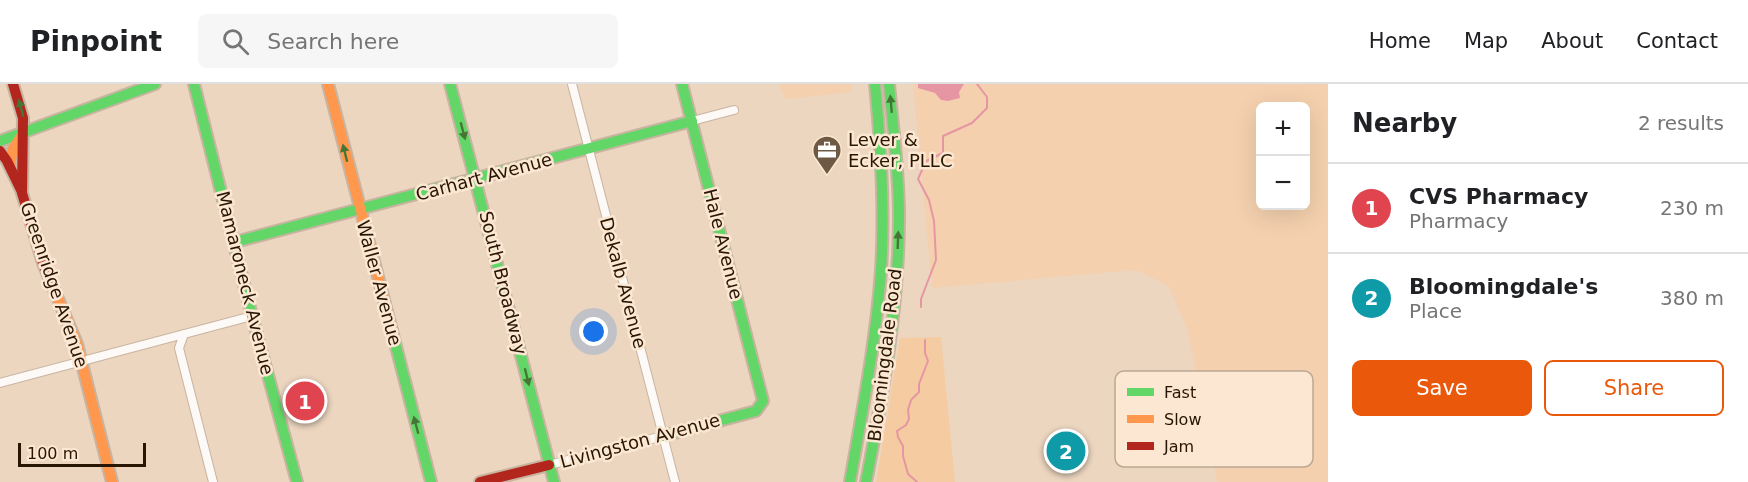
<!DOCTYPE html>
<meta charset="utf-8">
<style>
:root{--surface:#fff;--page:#f6f6f6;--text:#202124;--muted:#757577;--line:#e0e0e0;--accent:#ea580c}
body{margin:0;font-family:"DejaVu Sans",sans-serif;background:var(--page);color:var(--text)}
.controls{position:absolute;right:18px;top:18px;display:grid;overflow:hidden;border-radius:9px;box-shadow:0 6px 24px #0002}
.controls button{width:54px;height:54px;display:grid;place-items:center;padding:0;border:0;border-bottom:2px solid var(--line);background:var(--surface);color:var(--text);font:30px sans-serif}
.scale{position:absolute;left:18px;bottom:15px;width:128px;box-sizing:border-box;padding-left:6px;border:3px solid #281502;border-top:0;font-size:16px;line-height:21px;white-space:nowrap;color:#281502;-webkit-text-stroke:4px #fce7d3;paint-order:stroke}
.you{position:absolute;left:594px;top:248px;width:21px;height:21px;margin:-15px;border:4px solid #fff;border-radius:50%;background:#1a73e8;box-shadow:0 0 0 9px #1a73e833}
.badge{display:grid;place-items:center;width:39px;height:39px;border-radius:50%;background:var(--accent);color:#fff;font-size:20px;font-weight:700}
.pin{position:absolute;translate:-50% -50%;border:3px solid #fff;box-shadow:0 2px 6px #0006}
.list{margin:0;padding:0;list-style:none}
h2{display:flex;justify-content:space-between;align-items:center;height:78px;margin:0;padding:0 24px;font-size:26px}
h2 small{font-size:20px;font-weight:400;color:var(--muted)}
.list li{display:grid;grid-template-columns:39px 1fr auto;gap:18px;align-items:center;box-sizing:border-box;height:90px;padding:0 24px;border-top:2px solid var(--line)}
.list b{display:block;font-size:22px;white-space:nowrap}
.list p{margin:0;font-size:20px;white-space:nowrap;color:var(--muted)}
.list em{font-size:20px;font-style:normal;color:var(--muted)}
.actions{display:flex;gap:12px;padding:18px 24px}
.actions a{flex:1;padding:14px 0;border:2px solid var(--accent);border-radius:9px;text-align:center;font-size:21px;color:var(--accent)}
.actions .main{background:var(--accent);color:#fff}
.icon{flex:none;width:33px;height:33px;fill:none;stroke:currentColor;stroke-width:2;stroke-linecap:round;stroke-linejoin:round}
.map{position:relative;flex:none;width:1328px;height:398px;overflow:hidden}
header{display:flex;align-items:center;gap:36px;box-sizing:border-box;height:84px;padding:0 30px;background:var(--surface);border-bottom:2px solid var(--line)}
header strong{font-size:28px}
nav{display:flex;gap:33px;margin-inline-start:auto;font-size:21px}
.search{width:420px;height:54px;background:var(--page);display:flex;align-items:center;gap:15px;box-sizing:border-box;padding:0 21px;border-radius:9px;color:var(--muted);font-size:22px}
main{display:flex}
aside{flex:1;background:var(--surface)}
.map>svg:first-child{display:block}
</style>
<header>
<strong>Pinpoint</strong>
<div class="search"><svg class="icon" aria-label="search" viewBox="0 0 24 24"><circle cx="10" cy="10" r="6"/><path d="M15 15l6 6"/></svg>Search here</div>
<nav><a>Home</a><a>Map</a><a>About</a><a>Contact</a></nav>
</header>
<main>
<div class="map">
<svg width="1328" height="398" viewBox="0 0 1328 398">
<rect width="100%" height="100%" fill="#ecd6c0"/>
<g fill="#f4d0ae" fill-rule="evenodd">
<path d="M779 0H851L852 8 785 15Z"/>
<path d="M913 0H1328V398H1217L1188 248 1169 202 1136 186 932 204ZM1260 22H1306V122H1260Z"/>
</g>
<path fill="#f5cba2" d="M941 253 955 398H876L900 254Z"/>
<path fill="#e696a2" d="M918 0H964L959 8 960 14 948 17 941 16 935 9 918 4Z"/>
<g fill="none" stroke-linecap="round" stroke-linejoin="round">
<g stroke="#e696a2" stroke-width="2">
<path d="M921 223V215L936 176 934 137 929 116 918 95 926 77 943 69V52L972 39 987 24V13L977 0"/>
<path d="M917 398 908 390 903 372V362L898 353 897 347 906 341 909 335 908 326 911 316 919 308V300L928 277 925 269V256"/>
</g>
<g stroke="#c8b4a1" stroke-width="10">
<g id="street">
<path d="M572 0 675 398"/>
<path d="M692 37 734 26"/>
<path d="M184 250 179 264 213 398"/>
<path d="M0 299 252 232"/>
<path d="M549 381 663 352"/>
</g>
</g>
<g stroke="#c8b4a1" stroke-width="14">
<g id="fast">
<path d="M194 0 252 232 297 398"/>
<path d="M450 0 554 398"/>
<path d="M0 57 155 0"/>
<path d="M235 158 692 37"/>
<path d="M392 247 431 398"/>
<path d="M663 352 756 327 763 317 682 0"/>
<path d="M850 398C862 328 876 258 881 186 885 124 881 62 875 0"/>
<path d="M866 398C883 310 899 222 899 132 899 88 893 44 889 0"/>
</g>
</g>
<g stroke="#c8b4a1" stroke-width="14">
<g id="slow">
<path d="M328 0 392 247"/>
<path d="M10 81 13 65 22 51"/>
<path d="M53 203 77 260 112 398"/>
</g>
</g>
<g stroke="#c8b4a1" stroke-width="14">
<g id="jam">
<path d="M13 0 23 34 22 109 43 179 53 203"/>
<path d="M0 67 7 77 22 108"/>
<path d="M480 398 549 381"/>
</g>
</g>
<use href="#street" stroke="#fcf9f6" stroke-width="8"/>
<use href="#fast" stroke="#63d668" stroke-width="10"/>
<use href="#slow" stroke="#ff974d" stroke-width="10"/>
<use href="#jam" stroke="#b3261e" stroke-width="10"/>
</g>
<defs><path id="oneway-solid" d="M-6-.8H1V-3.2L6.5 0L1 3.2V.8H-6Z" transform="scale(1.5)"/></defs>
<g fill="#467635">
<use href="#oneway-solid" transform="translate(891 20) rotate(-95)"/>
<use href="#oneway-solid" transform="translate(21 24) rotate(-105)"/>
<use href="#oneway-solid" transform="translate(463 47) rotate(75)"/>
<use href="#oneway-solid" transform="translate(345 69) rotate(-104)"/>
<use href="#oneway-solid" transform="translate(898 156) rotate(-88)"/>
<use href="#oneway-solid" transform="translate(527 293) rotate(76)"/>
<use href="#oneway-solid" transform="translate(416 341) rotate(-105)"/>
</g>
<defs>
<g id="office-pin" transform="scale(1.5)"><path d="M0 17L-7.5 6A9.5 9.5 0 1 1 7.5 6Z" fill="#6d5944" stroke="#fce7d3"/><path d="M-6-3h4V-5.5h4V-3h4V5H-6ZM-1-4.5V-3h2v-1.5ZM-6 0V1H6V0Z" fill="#fff"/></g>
</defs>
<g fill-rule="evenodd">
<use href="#office-pin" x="827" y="66"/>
</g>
<g text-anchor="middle" stroke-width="5" stroke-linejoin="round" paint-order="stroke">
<g font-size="18" fill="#281502" stroke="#fce7d3" text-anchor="start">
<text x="848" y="62">Lever &amp;<tspan x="848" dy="21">Ecker, PLLC</tspan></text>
</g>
<g font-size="18" fill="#281502" stroke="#fce7d3">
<text transform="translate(484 93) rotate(-15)" y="6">Carhart Avenue</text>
<text transform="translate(723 160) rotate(76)" y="6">Hale Avenue</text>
<text transform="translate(245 199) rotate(76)" y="6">Mamaroneck Avenue</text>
<text transform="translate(379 199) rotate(75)" y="6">Waller Avenue</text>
<text transform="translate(503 199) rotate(76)" y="6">South Broadway</text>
<text transform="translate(623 199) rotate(75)" y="6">Dekalb Avenue</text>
<text transform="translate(54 201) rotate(71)" y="6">Greenridge Avenue</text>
<text transform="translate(885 271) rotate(-83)" y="6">Bloomingdale Road</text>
<text transform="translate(640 357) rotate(-15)" y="6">Livingston Avenue</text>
</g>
</g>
<rect x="1115" y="287" width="198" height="96" rx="9" fill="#fce7d3" stroke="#bca894" stroke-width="1.5"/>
<rect x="1127" y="304" width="27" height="8" fill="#63d668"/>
<rect x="1127" y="331" width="27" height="8" fill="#ff974d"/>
<rect x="1127" y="358" width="27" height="8" fill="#b3261e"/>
<g font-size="16" fill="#281502">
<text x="1164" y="314">Fast</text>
<text x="1164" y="341">Slow</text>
<text x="1164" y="368">Jam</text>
</g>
</svg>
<div class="controls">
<button>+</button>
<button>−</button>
</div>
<div class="scale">100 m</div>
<div class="you"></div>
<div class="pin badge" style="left:305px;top:317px;background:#e0444e">1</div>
<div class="pin badge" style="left:1066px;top:367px;background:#0f9aa8">2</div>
</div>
<aside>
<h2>Nearby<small>2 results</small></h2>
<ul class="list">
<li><span class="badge" style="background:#e0444e">1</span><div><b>CVS Pharmacy</b><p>Pharmacy</p></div><em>230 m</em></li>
<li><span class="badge" style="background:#0f9aa8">2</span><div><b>Bloomingdale's</b><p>Place</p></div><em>380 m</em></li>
</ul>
<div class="actions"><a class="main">Save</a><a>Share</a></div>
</aside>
</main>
